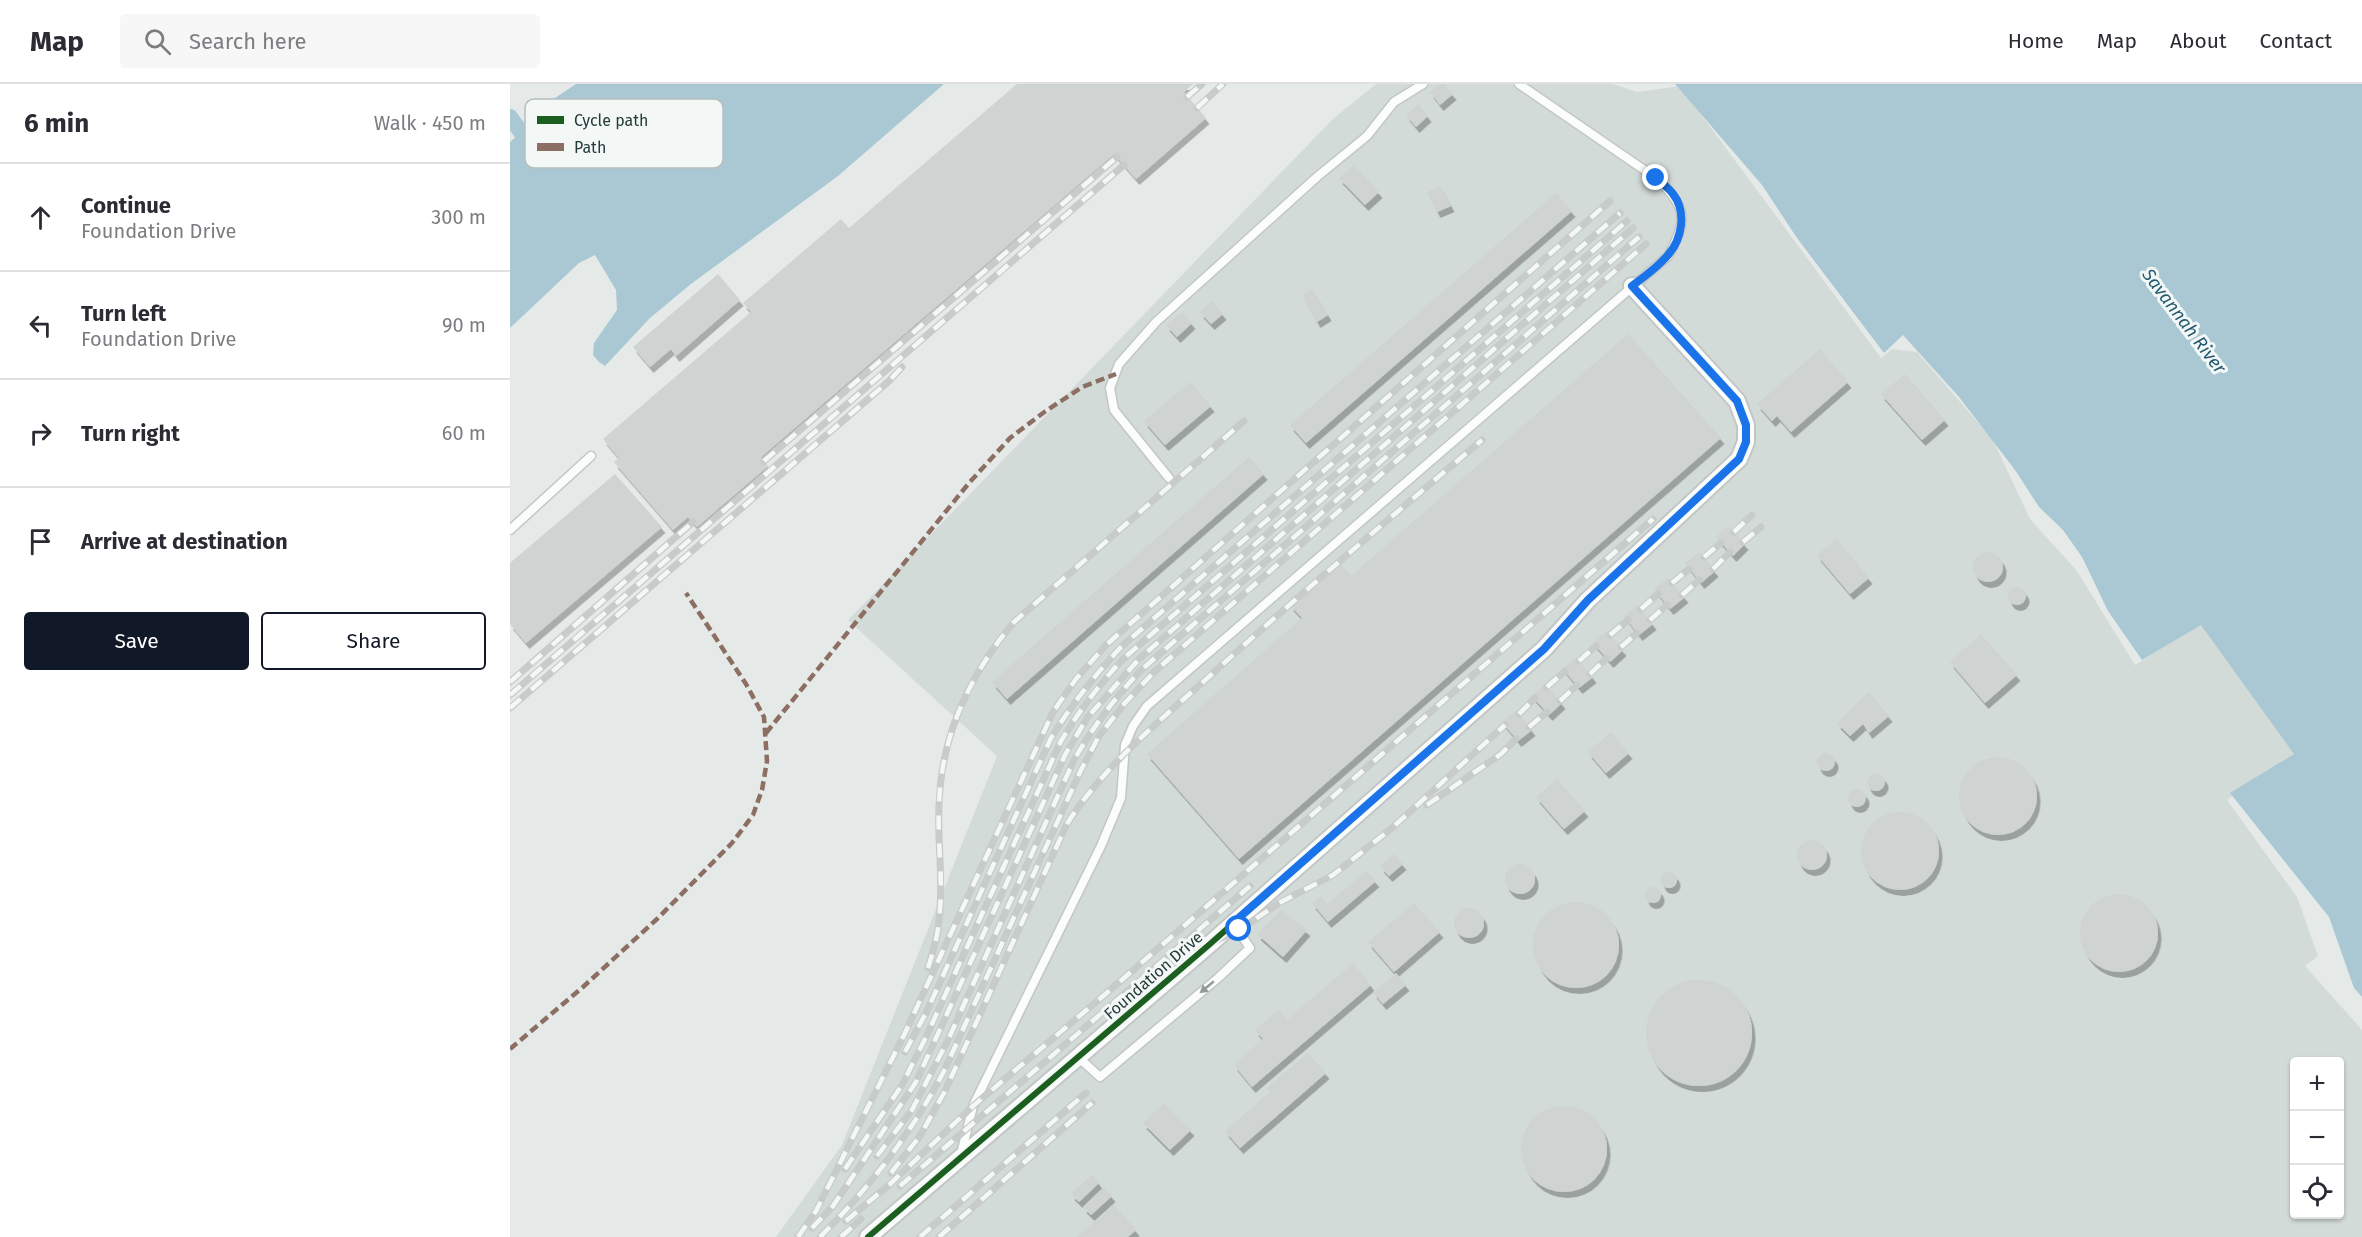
<!DOCTYPE html>
<meta charset="utf-8">
<style>
:root{--surface:#fff;--page:#f7f7f7;--text:#2b2b33;--muted:#7c7c81;--line:#e1e1e2;--accent:#111827}
body{margin:0;font-family:"Fira Sans",sans-serif;background:var(--page);color:var(--text)}
.controls{position:absolute;right:18px;bottom:18px;display:grid;overflow:hidden;border-radius:6px;box-shadow:0 2px 4px #0004}
.controls button{width:54px;height:54px;display:grid;place-items:center;padding:0;border:0;border-bottom:2px solid var(--line);background:var(--surface);color:var(--text);font:30px sans-serif}
.stop{position:absolute;width:18px;height:18px;margin:-14px;border:4px solid #1a73e8;border-radius:50%;background:#fff}
.stop.end{background:#1a73e8;border-color:#fff;box-shadow:0 2px 6px #0008}
.list{margin:0;padding:0;list-style:none}
h2{display:flex;justify-content:space-between;align-items:center;height:78px;margin:0;padding:0 24px;font-size:26px}
h2 small{font-size:20px;font-weight:400;color:var(--muted)}
.list li{display:grid;grid-template-columns:39px 1fr auto;gap:18px;align-items:center;box-sizing:border-box;height:108px;padding:0 24px;border-top:2px solid var(--line)}
.list b{display:block;font-size:22px;white-space:nowrap}
.list p{margin:0;font-size:20px;white-space:nowrap;color:var(--muted)}
.list em{font-size:20px;font-style:normal;color:var(--muted)}
.actions{display:flex;gap:12px;padding:18px 24px}
.actions a{flex:1;padding:14px 0;border:2px solid var(--accent);border-radius:6px;text-align:center;font-size:21px;color:var(--accent)}
.actions .main{background:var(--accent);color:#fff}
.icon{flex:none;width:33px;height:33px;fill:none;stroke:currentColor;stroke-width:2;stroke-linecap:round;stroke-linejoin:round}
.map{position:relative;flex:none;width:1852px;height:1153px;overflow:hidden}
header{display:flex;align-items:center;gap:36px;box-sizing:border-box;height:84px;padding:0 30px;background:var(--surface);border-bottom:2px solid var(--line)}
header strong{font-size:28px}
nav{display:flex;gap:33px;margin-inline-start:auto;font-size:21px}
.search{width:420px;height:54px;background:var(--page);display:flex;align-items:center;gap:15px;box-sizing:border-box;padding:0 21px;border-radius:6px;color:var(--muted);font-size:22px}
main{display:flex}
aside{flex:1;background:var(--surface)}
.map>svg:first-child{display:block}
</style>
<header>
<strong>Map</strong>
<div class="search"><svg class="icon" aria-label="search" viewBox="0 0 24 24"><circle cx="10" cy="10" r="6"/><path d="M15 15l6 6"/></svg>Search here</div>
<nav><a>Home</a><a>Map</a><a>About</a><a>Contact</a></nav>
</header>
<main>
<aside>
<h2>6 min<small>Walk · 450 m</small></h2>
<ul class="list">
<li><svg class="icon" aria-label="ahead" viewBox="0 0 24 24"><path d="M12 20V5M6 11l6-6 6 6"/></svg><div><b>Continue</b><p>Foundation Drive</p></div><em>300 m</em></li>
<li><svg class="icon" aria-label="left" viewBox="0 0 24 24"><path d="M17 20v-9H6M10 6l-5 5 5 5"/></svg><div><b>Turn left</b><p>Foundation Drive</p></div><em>90 m</em></li>
<li><svg class="icon" aria-label="right" viewBox="0 0 24 24"><path d="M7 20v-9h11M14 6l5 5-5 5"/></svg><div><b>Turn right</b></div><em>60 m</em></li>
<li><svg class="icon" aria-label="arrive" viewBox="0 0 24 24"><path d="M6 21V4h12l-3 4 3 4H6"/></svg><div><b>Arrive at destination</b></div></li>
</ul>
<div class="actions"><a class="main">Save</a><a>Share</a></div>
</aside>
<div class="map">
<svg width="1852" height="1153" viewBox="0 0 1852 1153">
<defs>
<filter id="shadow"><feDropShadow dx="3.5" dy="6" stdDeviation="0" flood-color="#0004"/></filter>
</defs>
<rect width="100%" height="100%" fill="#e5eae8"/>
<path fill="#d3dbd8" fill-rule="evenodd" d="M866 0H1103L1127 8 1170 2 1371 274 1382 265 1407 268 1483 356 1520 435 1567 487 1625 581 1691 540 1785 670 1717 716 1787 813 1808 872 1795 882 1852 946V1153H266L332 1061 487 672 338 536 823 35ZM1784 978H1830V1130H1784Z"/>
<g fill="#a9c8d4">
<path d="M66 0H434L328 92 181 200 140 234 95 282 89 278 83 271 84 259 107 226 106 206 85 171 69 179 0 244V58L27 33 36 20Z"/>
<path d="M1165 0H1852V913L1844 904 1819 833 1720 709 1784 670 1691 541 1632 576 1598 527 1572 473 1553 446 1529 423 1505 386 1449 313 1393 251 1374 269 1287 154 1252 101Z"/>
</g>
<g fill="none" stroke-linecap="round" stroke-linejoin="round">
<path stroke="#a9c8d4" stroke-width="16" d="M0 33 11 48"/>
</g>
<g fill="#cfd3d2" filter="url(#shadow)">
<path d="M507 0H683L674 8 696 34 626 95 604 70 251 373 258 382 187 443 178 433 163 446 104 378 109 374 93 355 241 228 233 219 331 135 339 144Z"/>
<path d="M930 0H934L943 10 930 21 920 8Z"/>
<path d="M908 20 918 32 906 43 896 31Z"/>
<path d="M844 81 869 108 855 121 829 94Z"/>
<path d="M930 102 941 122 927 128 917 108Z"/>
<path d="M1046 109 1062 127 796 359 780 341Z"/>
<path d="M208 190 230 216 166 272 161 265 140 283 123 263Z"/>
<path d="M802 205 818 231 807 238 792 211Z"/>
<path d="M702 217 713 230 701 240 690 228Z"/>
<path d="M672 228 682 239 667 253 656 241Z"/>
<path d="M1118 250 1211 354 729 775 637 670 792 534 780 521 829 478 841 492Z"/>
<path d="M1310 265 1338 298 1281 348 1267 332 1262 337 1247 320Z"/>
<path d="M1395 290 1435 336 1412 356 1371 310Z"/>
<path d="M680 298 701 322 655 361 634 337Z"/>
<path d="M739 373 754 390 497 615 482 598Z"/>
<path d="M105 390 152 443 16 559 0 540V479Z"/>
<path d="M1218 442 1235 460 1223 472 1206 453Z"/>
<path d="M1327 455 1359 494 1340 510 1307 471Z"/>
<circle cx="1478" cy="483" r="15"/>
<path d="M1189 468 1205 487 1191 499 1175 479Z"/>
<path d="M1158 494 1175 513 1160 525 1144 505Z"/>
<circle cx="1507" cy="512" r="9"/>
<path d="M1128 521 1143 540 1129 551 1114 532Z"/>
<path d="M1096 547 1113 566 1100 578 1083 559Z"/>
<path d="M1471 550 1507 591 1475 619 1440 578Z"/>
<path d="M1066 573 1083 593 1069 604 1053 585Z"/>
<path d="M1035 600 1052 619 1039 631 1022 612Z"/>
<path d="M1359 608 1379 632 1359 649 1353 640 1340 652 1327 639Z"/>
<path d="M1006 626 1022 646 1008 657 992 638Z"/>
<path d="M1101 648 1119 669 1096 689 1078 668Z"/>
<circle cx="1316" cy="678" r="9"/>
<circle cx="1488" cy="712" r="39"/>
<circle cx="1366" cy="698" r="9"/>
<path d="M1047 695 1075 727 1054 745 1026 713Z"/>
<circle cx="1347" cy="714" r="9"/>
<circle cx="1390" cy="767" r="39"/>
<circle cx="1302" cy="771" r="15"/>
<path d="M884 770 893 780 879 792 870 782Z"/>
<circle cx="1010" cy="795" r="15"/>
<path d="M856 787 866 797 818 838 802 819 811 812 817 820Z"/>
<circle cx="1159" cy="796" r="8"/>
<circle cx="1143" cy="811" r="8"/>
<circle cx="1609" cy="849" r="39"/>
<circle cx="1066" cy="861" r="43"/>
<path d="M904 819 930 848 884 888 858 858Z"/>
<circle cx="959" cy="839" r="15"/>
<path d="M771 826 797 846 773 873 747 850Z"/>
<path d="M843 879 861 901 742 1003 724 981 753 955 745 946 769 926 777 936Z"/>
<path d="M886 889 896 901 873 920 863 908Z"/>
<circle cx="1189" cy="949" r="53"/>
<path d="M798 969 816 989 730 1064 715 1047 760 1008 757 1004Z"/>
<path d="M654 1019 681 1046 660 1066 633 1039Z"/>
<circle cx="1054" cy="1065" r="43"/>
<path d="M582 1090 589 1099 569 1118 561 1110Z"/>
<path d="M594 1103 602 1112 581 1131 573 1123Z"/>
<path d="M604 1121 626 1146 618 1153H567Z"/>
</g>
<g fill="none" stroke-linecap="round" stroke-linejoin="round">
<g stroke="#c2c7c5" stroke-width="11">
<g id="lane">
<path d="M659 394 604 326 600 304 609 280 646 238 808 92 857 52 884 18 913 0"/>
<path d="M0 446 81 372"/>
<path d="M568 973 590 993 708 894 740 864 723 839"/>
<path d="M451 1070 463 1022 591 762 611 714 615 661 623 642 637 622 1158 172C1179 136 1176 121 1146 94L1009 0"/>
</g>
</g>
<g stroke="#c2c7c5" stroke-width="20">
<path id="street" d="M358 1153 700 860 1034 565 1078 516 1229 375 1236 358V341L1227 317 1122 202"/>
</g>
<use href="#lane" stroke="#fbfcfc" stroke-width="8"/>
<use href="#street" stroke="#fbfcfc" stroke-width="16"/>
<g stroke="#c7cbca" stroke-width="7">
<g id="rail">
<path d="M677 13 692 0"/>
<path d="M687 24 713 0"/>
<path d="M254 377 607 73"/>
<path d="M1224 448 1242 431"/>
<path d="M1233 458 1251 443"/>
<path d="M1194 473 1211 459"/>
<path d="M1203 485 1220 468"/>
<path d="M1162 499 1179 485"/>
<path d="M1172 511 1189 496"/>
<path d="M1131 525 1148 510"/>
<path d="M1140 536 1157 521"/>
<path d="M1100 551 1118 536"/>
<path d="M1111 563 1127 549"/>
<path d="M1069 577 1086 562"/>
<path d="M1080 590 1097 574"/>
<path d="M0 598 183 438"/>
<path d="M1037 603 1055 587"/>
<path d="M0 611 614 81"/>
<path d="M1050 617 1067 601"/>
<path d="M0 624 379 297 392 283"/>
<path d="M1009 630 1025 614"/>
<path d="M1019 643 1037 628"/>
<path d="M917 721 991 670 1006 655"/>
<path d="M418 884C423 868 428 852 429 835 434 797 427 759 429 721 431 652 460 590 504 538L734 337"/>
<path d="M648 888 738 840 769 819 823 791 882 744 995 641"/>
<path d="M395 968 416 929 541 654C562 620 584 592 611 563L1110 129"/>
<path d="M367 1072 402 1026 438 956 564 676C583 643 604 615 630 587L1129 153"/>
<path d="M335 1085 392 1001 416 953 551 657C569 627 589 601 613 575L1117 137"/>
<path d="M381 1089 410 1052 434 1009 557 740C594 681 650 637 702 590 790 510 881 433 972 356"/>
<path d="M390 1102 740 802"/>
<path d="M336 1137 380 1100 463 1022 599 907 1143 435"/>
<path d="M302 1144 323 1122 406 998 555 671 577 634 629 575 1123 144"/>
<path d="M288 1153 306 1127 395 949 543 628 566 595 596 561 1100 117"/>
<path d="M310 1153C360 1103 401 1050 434 987L571 686 589 652 615 619 644 588 1136 160"/>
<path d="M331 1153 351 1135"/>
<path d="M410 1153 576 1009"/>
<path d="M429 1153 582 1019"/>
</g>
</g>
<use href="#rail" stroke="#f3f8f6" stroke-width="4.5" stroke-dasharray="14" stroke-linecap="butt"/>
<g stroke="#8d6e63" stroke-width="4.5" stroke-dasharray="9 4.5" stroke-linecap="butt">
<path d="M256 649 459 399 500 354 533 329 572 303 606 290"/>
<path d="M0 965 73 903 147 835 222 759 243 731 252 706 257 677 254 633 236 600 176 509"/>
</g>
<g stroke="#f3f8f6" stroke-width="10">
<path id="cycleway" d="M358 1153 700 860 1034 565 1078 516 1229 375 1236 358V341L1227 317 1122 202"/>
</g>
<use href="#cycleway" stroke="#1b5e20" stroke-width="6"/>
</g>
<defs><path id="oneway-solid" d="M-6-.8H1V-3.2L6.5 0L1 3.2V.8H-6Z" transform="scale(1.5)"/></defs>
<use fill="#909c9a" href="#oneway-solid" transform="translate(697 903) rotate(140)"/>
<g fill="none" stroke-linecap="round" stroke-linejoin="round">
<path stroke="#1a73e8" stroke-width="8" d="M729 845 723 839 1034 565 1078 516 1229 375 1236 358V341L1227 317 1122 202C1134 193 1148 183 1158 171 1172 155 1177 128 1163 110 1159 104 1151 99 1146 94"/>
</g>
<g text-anchor="middle" stroke-width="6" stroke-linejoin="round" paint-order="stroke">
<g font-size="16" fill="#243b39" stroke="#f3f8f6">
<text transform="translate(643 891) rotate(-41)" y="6">Foundation Drive</text>
</g>
<g font-size="18" font-style="italic" fill="#235973" stroke="#f3f8f6">
<text transform="translate(1674 237) rotate(53)" y="6">Savannah River</text>
</g>
</g>
<rect x="15" y="15" width="198" height="69" rx="9" fill="#f3f8f6" stroke="#b5bfbd" stroke-width="1.5"/>
<rect x="27" y="32" width="27" height="8" fill="#1b5e20"/>
<rect x="27" y="59" width="27" height="8" fill="#8d6e63"/>
<g font-size="16" fill="#243b39">
<text x="64" y="42">Cycle path</text>
<text x="64" y="69">Path</text>
</g>
</svg>
<div class="controls">
<button>+</button>
<button>−</button>
<button><svg class="icon" aria-label="locate" viewBox="0 0 24 24"><circle cx="12" cy="12" r="6"/><path d="M12 2v4M12 18v4M2 12h4M18 12h4"/></svg></button>
</div>
<div class="stop" style="left:729px;top:845px"></div>
<div class="stop end" style="left:1146px;top:94px"></div>
</div>
</main>
